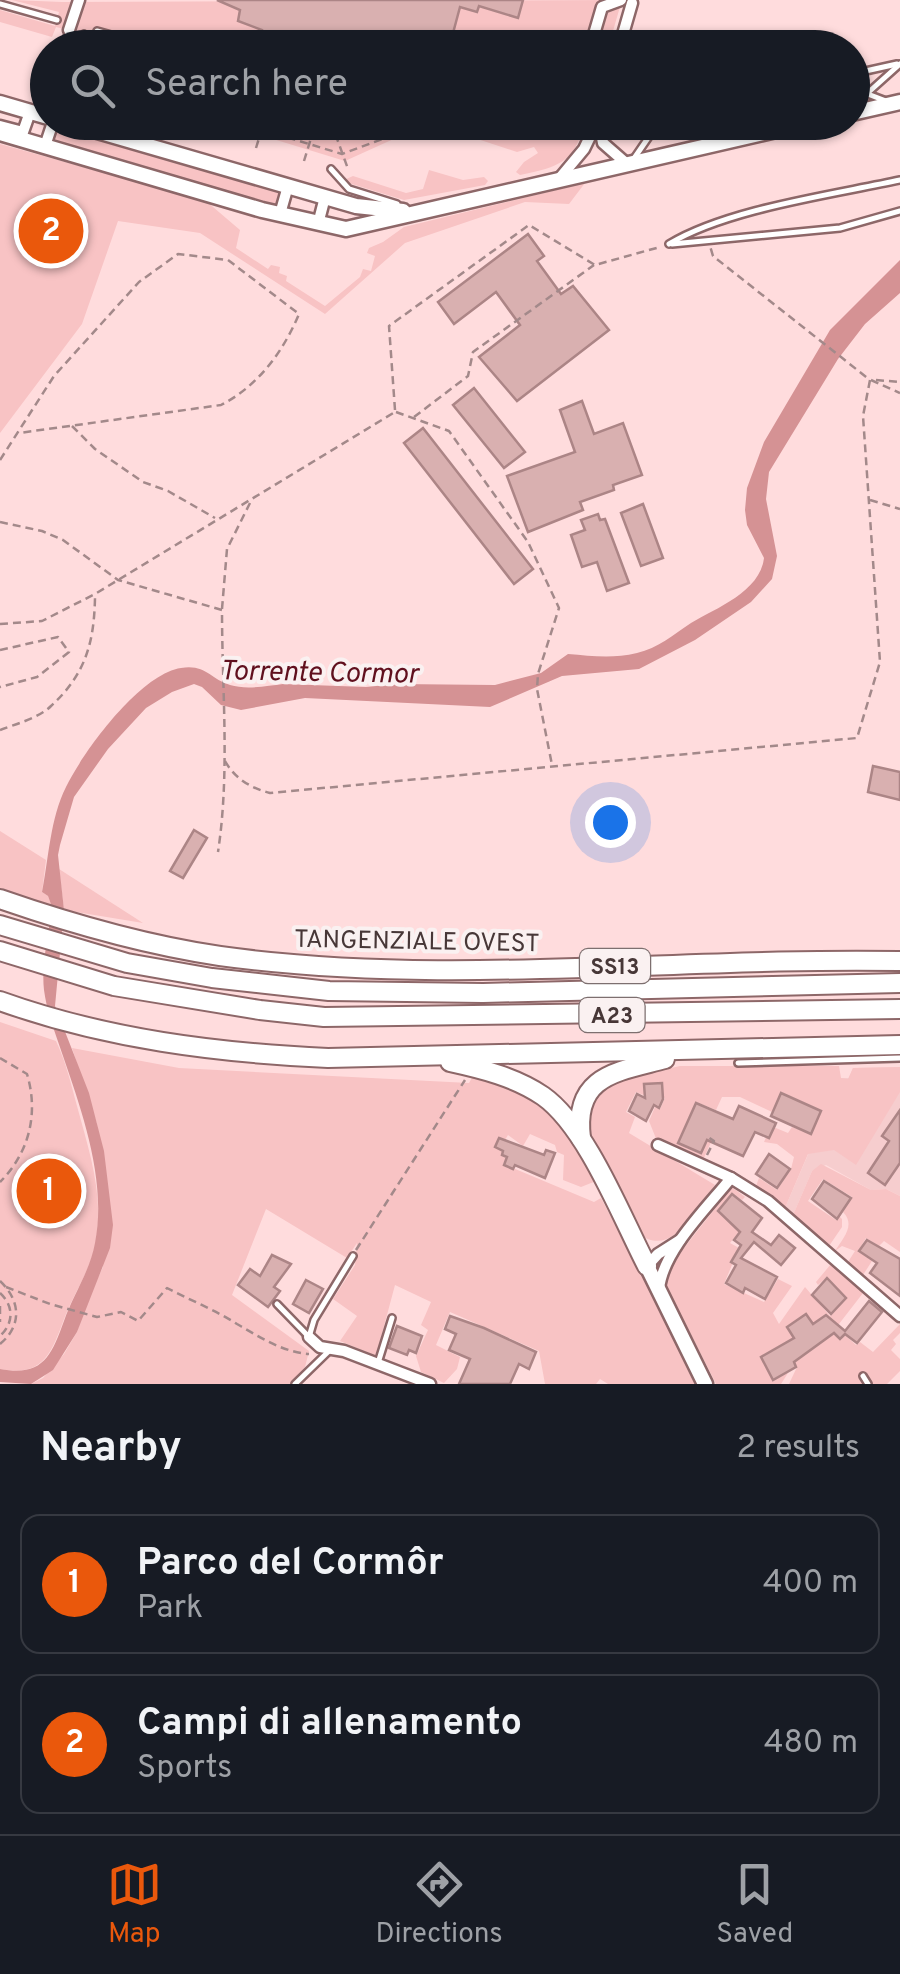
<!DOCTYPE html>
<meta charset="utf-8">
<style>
:root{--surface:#171b24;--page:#20242c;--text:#f1f3f6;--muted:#9ea1a6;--line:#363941;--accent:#ea580c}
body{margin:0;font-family:Overpass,sans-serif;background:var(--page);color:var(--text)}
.you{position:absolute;left:610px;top:822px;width:35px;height:35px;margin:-25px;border:8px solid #fff;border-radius:50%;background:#1a73e8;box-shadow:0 0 0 15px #1a73e833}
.badge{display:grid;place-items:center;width:65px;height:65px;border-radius:50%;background:var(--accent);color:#fff;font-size:32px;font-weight:700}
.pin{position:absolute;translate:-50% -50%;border:5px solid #fff;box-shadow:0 2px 10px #0006}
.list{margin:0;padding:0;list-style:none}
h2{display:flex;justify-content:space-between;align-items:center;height:130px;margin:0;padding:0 40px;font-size:42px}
h2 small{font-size:32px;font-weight:400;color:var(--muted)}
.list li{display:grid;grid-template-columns:65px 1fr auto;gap:30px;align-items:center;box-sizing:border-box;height:140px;margin:0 20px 20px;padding:0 20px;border:2px solid var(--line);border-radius:20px}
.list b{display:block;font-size:38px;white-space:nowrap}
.list p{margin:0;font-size:32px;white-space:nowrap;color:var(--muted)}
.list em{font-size:32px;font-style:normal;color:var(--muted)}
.icon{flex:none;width:55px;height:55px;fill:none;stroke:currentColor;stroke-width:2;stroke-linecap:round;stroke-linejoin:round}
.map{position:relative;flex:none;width:900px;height:1384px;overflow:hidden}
.search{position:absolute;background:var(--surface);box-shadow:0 2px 8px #0004;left:30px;right:30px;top:30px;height:110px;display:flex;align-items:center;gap:25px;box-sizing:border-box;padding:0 35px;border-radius:55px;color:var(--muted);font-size:38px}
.sheet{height:450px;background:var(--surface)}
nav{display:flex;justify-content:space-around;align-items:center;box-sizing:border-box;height:140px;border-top:2px solid var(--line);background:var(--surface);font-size:28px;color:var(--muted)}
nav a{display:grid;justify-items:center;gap:5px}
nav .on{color:var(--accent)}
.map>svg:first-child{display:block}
</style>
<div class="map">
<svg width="900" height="1384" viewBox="0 0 900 1384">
<rect width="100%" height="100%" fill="#ffdcdd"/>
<path fill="#f6cdce" d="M900 1067V1196L886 1189 871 1190 826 1165 812 1171 793 1215 785 1208 841 1078H849L853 1068Z"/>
<g fill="#f8c3c4">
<path d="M12 0 62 2 622 0 608 48 92 47 95 37 56 27 52 37 0 22V10L55 26 59 12Z"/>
<path d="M263 123V122L585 123C574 162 560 167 520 175L516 172 524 162 538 153 534 147 517 152 429 123 345 161 260 135Z"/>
<path d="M56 129 279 191 275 206 52 142Z"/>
<path d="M0 144 206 201 240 230 236 248 268 269 271 265 280 267 279 273 287 276 286 281 325 306 360 277 363 269 371 271 375 256 367 253 369 248 383 242 404 227 585 183 569 204 525 202 405 243 325 314 200 233 118 221 82 324 0 433Z"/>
<path d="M429 170 463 180 484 177 488 181 485 185 404 200 342 181 353 176 406 193 423 189Z"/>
<path d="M0 831 46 860 42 892 48 896 52 906 0 889Z"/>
<path d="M59 869 143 923 64 910Z"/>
<path d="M0 1022 56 1041C66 1062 71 1084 77 1106 90 1154 106 1201 94 1250 88 1273 75 1292 66 1314 52 1350 46 1378 0 1369Z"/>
<path d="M72 1048 179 1068 469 1083 473 1076 520 1089 560 1119 596 1181 581 1187 563 1180 564 1155 557 1152 555 1145 530 1134 523 1146 508 1135 505 1140 499 1137 495 1146 504 1150 501 1155 506 1158 503 1164 594 1202 601 1198 698 1384H608L600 1379 596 1384H545L539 1351 450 1312 436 1345 460 1357 457 1369 444 1383 421 1372 416 1356 428 1330 421 1325 431 1302 395 1285 376 1356 340 1341 357 1316 333 1299 355 1265 357 1243 347 1258 266 1209 232 1295 309 1351 305 1367 291 1384H31L43 1378 64 1354 77 1332 85 1305 103 1267 97 1124Z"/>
<path d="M680 1066H839L841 1078 848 1079 853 1068 900 1067V1092L856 1165 834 1150 808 1154 785 1208 756 1186 759 1178 777 1190 791 1169 794 1157 777 1144 764 1142 771 1126 788 1133 792 1127 811 1134 821 1110 781 1092 772 1112 740 1097H722L716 1110 696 1102 677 1143 701 1154 709 1139 712 1140 703 1160 657 1141 649 1121 655 1107 660 1109 665 1098 654 1093 651 1098 636 1092 626 1112 635 1117 629 1133 715 1185C697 1209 673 1259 639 1234L588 1137 587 1108 602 1084Z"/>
<path d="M821 1164 871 1190 886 1189 900 1196V1252L884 1241 879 1246 866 1238 858 1251 872 1261 863 1275 848 1262 855 1251 842 1246 835 1251C843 1238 856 1225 843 1212L852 1197 823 1179 808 1201 836 1220 839 1216 842 1219V1227L829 1246 793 1215 812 1171Z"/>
<path d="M732 1187 745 1197 742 1200 732 1193 717 1211 739 1232 730 1243 739 1248 724 1284 764 1302 778 1279 792 1286 773 1313 779 1324 805 1287 830 1316 847 1298 827 1277 818 1285 816 1282 831 1264 863 1293 832 1333 841 1340 845 1335 856 1345 860 1342 873 1352 900 1324V1333L893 1340 896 1344 891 1350 900 1359V1371L887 1384H789L797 1367 784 1343 760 1357 773 1380 788 1373 781 1384H716L665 1283 676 1258Z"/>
</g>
<path fill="#d59294" d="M900 260V293L865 324 838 359 769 472 766 499 777 556 772 579 751 602 695 640 639 669 562 676 490 707 305 698 241 710 221 705 202 687 194 684 172 692 146 708 108 749 74 797 60 845 58 855 64 910 55 1006 89 1093 104 1151 113 1225 110 1248 77 1332 53 1370 31 1384 0 1382V1369C42 1377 51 1357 64 1321 73 1295 90 1271 95 1243 107 1182 83 1114 63 1056 56 1035 47 1013 44 990 41 964 49 933 52 907L48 896 42 892C49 857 50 819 66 787 83 752 140 674 181 668 206 664 210 679 230 685 246 690 267 686 283 684L366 687 397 684 495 685 541 673 568 654C592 656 612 659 637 653 658 648 673 635 691 623 716 608 760 592 764 558L747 525 745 510 747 488 764 442 830 330Z"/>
<g fill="#d9b0b0" stroke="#ac8586" stroke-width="2.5">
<path d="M217 0H523L518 18 479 6 477 12 460 7 449 48H288L261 37 262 30 238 21 240 10Z"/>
<path d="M528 234 544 256 537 261 561 294 573 286 609 330 517 401 479 357 520 325 496 292 454 324 438 302Z"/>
<path d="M474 388 525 452 504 468 453 405Z"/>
<path d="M582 401 594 434 623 423 642 475 613 485 614 490 580 502 583 510 528 532 507 476 575 452 560 410Z"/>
<path d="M423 428 533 569 514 584 404 443Z"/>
<path d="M643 504 663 558 641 566 621 513Z"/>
<path d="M598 514 600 520 605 519 629 583 607 591 597 562 582 567 571 535 585 530 581 520Z"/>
<path d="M873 766 900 772V800L868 792Z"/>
<path d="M194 830 207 838 183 878 170 871Z"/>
<path d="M662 1083 663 1099 659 1108 654 1105 646 1121 629 1111 637 1094 645 1098 644 1084Z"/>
<path d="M781 1093 821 1111 811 1134 771 1116Z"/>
<path d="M696 1103 733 1119 739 1106 776 1123 769 1138 755 1132 743 1156 707 1140 701 1153 678 1143Z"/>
<path d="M900 1110V1163L885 1185 868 1173 889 1141 882 1136Z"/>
<path d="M499 1138 544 1155 546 1150 555 1153 545 1178 515 1165 513 1169 504 1165 507 1157 502 1155 503 1151 495 1147Z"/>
<path d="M769 1154 790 1169 777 1188 756 1174Z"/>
<path d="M824 1181 851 1198 837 1219 812 1199Z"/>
<path d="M732 1194 762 1218 752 1232 771 1245 779 1235 795 1248 781 1265 754 1242 741 1258 777 1277 765 1299 745 1288 743 1293 726 1283 736 1265 731 1262 741 1245 734 1240 740 1232 718 1211Z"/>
<path d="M867 1240 900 1259V1296L870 1273 877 1263 859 1251Z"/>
<path d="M272 1255 291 1264 274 1287 280 1291 268 1307 238 1285 250 1269 260 1276Z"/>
<path d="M827 1278 846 1298 831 1314 812 1295Z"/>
<path d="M306 1280 323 1289 309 1313 293 1304Z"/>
<path d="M869 1301 882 1312 857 1343 845 1334 840 1339 834 1333 794 1362 796 1367 773 1380 761 1357 794 1338 787 1327 806 1314 813 1324 826 1315 845 1331Z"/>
<path d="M450 1316 484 1328 536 1352 529 1369 519 1364 510 1384H459L470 1359 449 1350 456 1334 445 1329Z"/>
<path d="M397 1326 422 1336 416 1353 409 1350 407 1355 389 1348Z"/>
</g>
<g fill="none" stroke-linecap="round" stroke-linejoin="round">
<g stroke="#8d6768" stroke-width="10">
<g id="lane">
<path d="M0 4 57 20"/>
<path d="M97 31 158 48"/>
<path d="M496 39 526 48"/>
<path d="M64 48 69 30"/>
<path d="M80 48 84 34"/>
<path d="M852 74 897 64"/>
<path d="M852 88 886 101"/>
<path d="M852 107 900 64"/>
<path d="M745 122 758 132"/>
<path d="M635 157 659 122"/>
<path d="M331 169 349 189 397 204"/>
<path d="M669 244C727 209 831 195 900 180"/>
<path d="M672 244 840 228 900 211"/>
<path d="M738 1063 900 1058"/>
<path d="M277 1304 309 1337"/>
<path d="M309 1337 314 1320 353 1256"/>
<path d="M378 1363 392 1318"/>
<path d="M863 1376 868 1384"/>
<path d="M295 1384 330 1350"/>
</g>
</g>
<g stroke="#8d6768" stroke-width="15">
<g id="street">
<path d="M69 30 79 0"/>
<path d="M590 48 602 7 621 0"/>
<path d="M619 48 632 3"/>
<path d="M599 122 603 143 627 164"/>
<path d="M0 126 23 132 30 112"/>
<path d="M45 146 53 122"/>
<path d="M559 179 584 149 597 122"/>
<path d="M280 214 288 186"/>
<path d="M318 224 325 197"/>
<path d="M658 1145 731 1178 768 1201 900 1316"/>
<path d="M647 1266 658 1254 680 1240"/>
<path d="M659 1289C663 1250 707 1208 731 1178"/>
<path d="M309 1337 320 1347 344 1351 430 1384"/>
</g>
</g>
<g stroke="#8d6768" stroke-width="19">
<g id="secondary">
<path d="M0 103 48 117"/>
<path d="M852 113 900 102"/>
<path d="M66 122 356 206 403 211"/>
<path d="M0 133 262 210 346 229 811 122"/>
<path d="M647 1266 705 1384"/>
</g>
</g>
<g stroke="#8d6768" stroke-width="22">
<g id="highway">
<path d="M0 899C72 924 145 945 220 956 445 987 674 957 900 961"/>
<path d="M0 925 127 963 212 978 329 991 483 993 900 983"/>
<path d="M0 951 114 986 260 1010 324 1017 900 1009"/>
<path d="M0 1001C106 1039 217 1053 328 1058L900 1045"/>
<path d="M450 1062C482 1069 515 1077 543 1096 587 1127 622 1218 647 1266"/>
<path d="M581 1138C573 1075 617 1072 665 1059"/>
</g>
</g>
<g stroke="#a3898a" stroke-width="2.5" stroke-dasharray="8 5" stroke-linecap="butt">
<path d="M269 122 276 134 342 154 388 137"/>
<path d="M331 122 348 169"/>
<path d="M428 122 430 126"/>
<path d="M256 148 260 135 281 122"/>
<path d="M304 161 316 122"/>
<path d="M871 380 900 393"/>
<path d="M876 380 900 382"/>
<path d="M395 410 389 326 529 225 595 265 660 247"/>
<path d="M396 412 449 431 528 542 559 608 538 674 537 689 552 765"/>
<path d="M414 417 468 376 473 352 594 265"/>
<path d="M72 426 95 449 143 482 168 491 215 518"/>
<path d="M0 460 54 376 139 282 178 254 228 260 299 314C283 352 258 386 221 405L19 433"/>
<path d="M870 500 900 509"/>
<path d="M0 522 42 531 63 540 118 580 222 610C222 691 230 773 218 852"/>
<path d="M222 609 227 549 250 503"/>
<path d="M0 624 42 621 95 594 395 412"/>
<path d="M0 650 58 637 69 652 37 677 0 687"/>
<path d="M0 730C16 724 39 718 51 706 86 674 94 642 95 598"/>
<path d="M225 761C235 779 251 788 270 793L857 738 880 662 863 416 870 380 713 256 710 246"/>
<path d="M0 1058 27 1074C39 1114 29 1153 0 1182"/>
<path d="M707 1155 714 1141 708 1137"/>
<path d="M356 1250 465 1080"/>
<path d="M0 1281C20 1300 23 1325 0 1344"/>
<path d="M6 1287 50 1304 97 1317 121 1312 138 1321 167 1288C190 1300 215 1310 237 1324 260 1337 282 1352 309 1354"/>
<path d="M0 1293C14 1306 14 1323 0 1336"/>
<path d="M0 1306V1322"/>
</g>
<use href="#lane" stroke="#fff" stroke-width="5"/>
<use href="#street" stroke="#fff" stroke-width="10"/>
<use href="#secondary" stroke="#fff" stroke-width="14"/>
<use href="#highway" stroke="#fff" stroke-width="18"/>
</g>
<g text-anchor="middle" stroke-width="8" stroke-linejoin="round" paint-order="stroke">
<g fill="#faf1f1" stroke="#7d6f6f" stroke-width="2.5">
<rect x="580" y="949" width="70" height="34" rx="8"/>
<rect x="579.5" y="998" width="65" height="34" rx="8"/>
</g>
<g font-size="22" font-weight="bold" fill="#473737">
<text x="615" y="974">SS13</text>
<text x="612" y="1023">A23</text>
</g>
<g font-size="25" fill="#473737" stroke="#faf1f1">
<text transform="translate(417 940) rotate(1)" y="9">TANGENZIALE OVEST</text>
</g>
<g font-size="28" font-style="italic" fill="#60101e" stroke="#faf1f1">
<text transform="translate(319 671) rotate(1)" y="10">Torrente Cormor</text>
</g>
</g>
</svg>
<div class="you"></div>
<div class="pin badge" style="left:49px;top:1191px">1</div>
<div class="pin badge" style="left:51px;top:231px">2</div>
<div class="search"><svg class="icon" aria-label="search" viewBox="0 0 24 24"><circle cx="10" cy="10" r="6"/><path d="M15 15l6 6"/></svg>Search here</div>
</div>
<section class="sheet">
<h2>Nearby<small>2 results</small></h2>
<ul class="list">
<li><span class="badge">1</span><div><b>Parco del Cormôr</b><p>Park</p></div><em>400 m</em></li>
<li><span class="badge">2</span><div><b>Campi di allenamento</b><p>Sports</p></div><em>480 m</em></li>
</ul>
</section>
<nav>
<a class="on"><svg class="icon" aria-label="map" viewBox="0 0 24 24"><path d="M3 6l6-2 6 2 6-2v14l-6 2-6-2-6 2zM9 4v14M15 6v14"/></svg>Map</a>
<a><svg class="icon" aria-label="directions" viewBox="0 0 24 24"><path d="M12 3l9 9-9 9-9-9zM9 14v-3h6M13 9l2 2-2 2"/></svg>Directions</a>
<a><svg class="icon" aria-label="saved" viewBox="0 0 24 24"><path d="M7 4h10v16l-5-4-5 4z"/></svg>Saved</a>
</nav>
